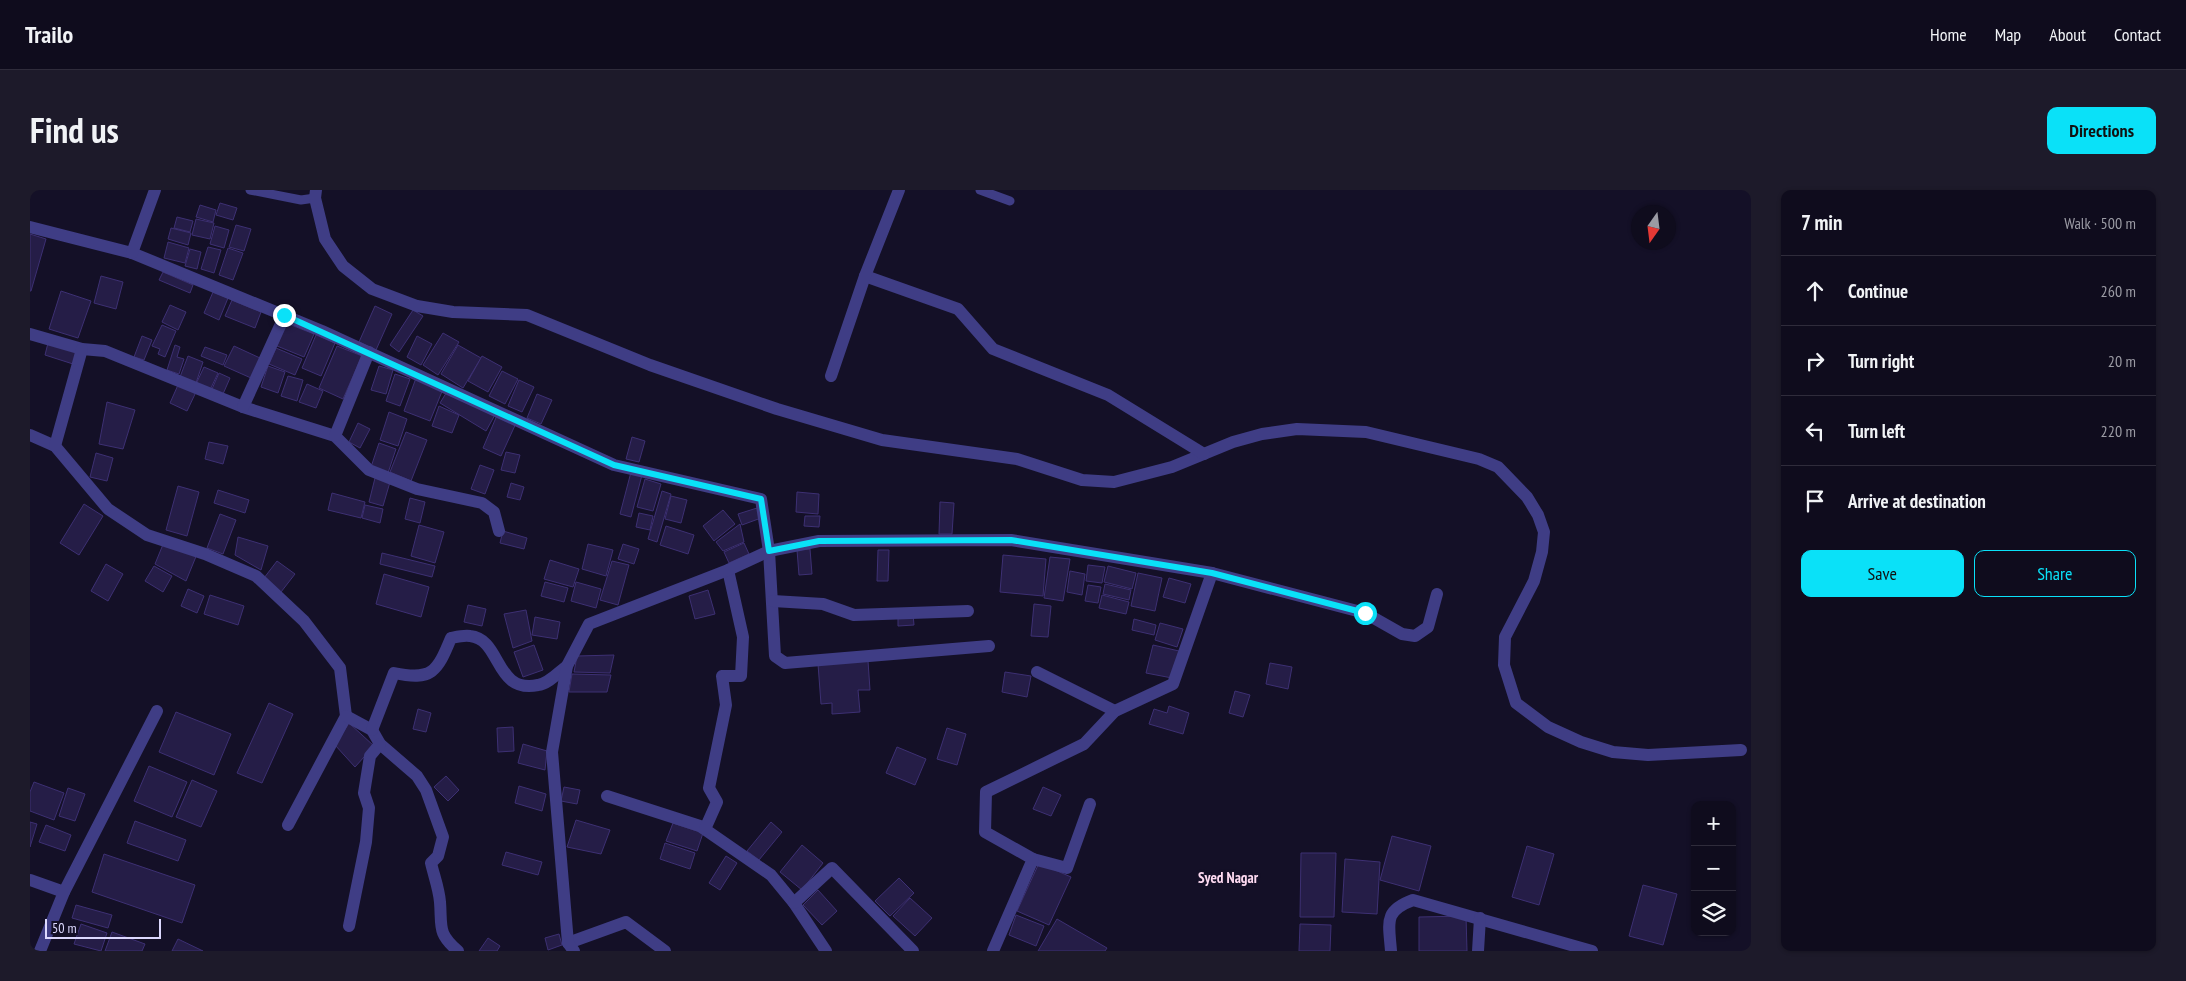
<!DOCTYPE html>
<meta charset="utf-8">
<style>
:root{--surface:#0f0c1d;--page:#1d1a2a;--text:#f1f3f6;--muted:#9b9ba4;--line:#2f2c3b;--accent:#0ae1f8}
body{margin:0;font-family:"PT Sans Narrow",sans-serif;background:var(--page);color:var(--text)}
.controls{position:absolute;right:15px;bottom:15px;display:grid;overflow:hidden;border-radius:10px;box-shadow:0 1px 4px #0004}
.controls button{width:45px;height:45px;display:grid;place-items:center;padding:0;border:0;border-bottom:1px solid var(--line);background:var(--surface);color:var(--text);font:25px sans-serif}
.compass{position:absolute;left:1601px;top:15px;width:45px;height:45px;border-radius:50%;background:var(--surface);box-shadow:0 1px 4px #0004;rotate:194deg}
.scale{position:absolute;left:15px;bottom:12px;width:116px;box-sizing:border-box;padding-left:5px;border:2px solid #dcd8fe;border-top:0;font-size:14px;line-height:18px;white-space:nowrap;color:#dcd8fe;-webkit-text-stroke:4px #141027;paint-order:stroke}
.stop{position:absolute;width:15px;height:15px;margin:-11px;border:4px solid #0ae1f8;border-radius:50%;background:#fff}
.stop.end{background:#0ae1f8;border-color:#fff;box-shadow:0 1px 5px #0008}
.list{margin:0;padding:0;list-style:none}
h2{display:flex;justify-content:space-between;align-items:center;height:65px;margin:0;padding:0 20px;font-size:21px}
h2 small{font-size:16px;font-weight:400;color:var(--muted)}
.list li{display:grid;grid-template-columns:32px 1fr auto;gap:15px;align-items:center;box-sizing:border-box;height:70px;padding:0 20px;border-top:1px solid var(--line)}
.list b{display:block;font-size:19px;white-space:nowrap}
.list em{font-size:16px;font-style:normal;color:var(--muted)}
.actions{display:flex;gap:10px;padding:15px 20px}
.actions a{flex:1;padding:11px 0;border:1px solid var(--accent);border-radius:10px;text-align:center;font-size:18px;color:var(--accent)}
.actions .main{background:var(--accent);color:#111}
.icon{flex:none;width:28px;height:28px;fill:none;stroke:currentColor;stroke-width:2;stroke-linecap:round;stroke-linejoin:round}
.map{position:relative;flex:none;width:1721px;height:761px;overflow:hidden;border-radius:10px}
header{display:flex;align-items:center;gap:30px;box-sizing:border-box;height:70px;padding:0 25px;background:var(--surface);border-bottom:1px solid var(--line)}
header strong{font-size:24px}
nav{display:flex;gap:28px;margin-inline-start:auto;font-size:18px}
.intro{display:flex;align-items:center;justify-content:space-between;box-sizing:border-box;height:120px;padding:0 30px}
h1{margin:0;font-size:35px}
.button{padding:12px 22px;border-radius:10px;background:var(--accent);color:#111;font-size:18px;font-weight:700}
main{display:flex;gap:30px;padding:0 30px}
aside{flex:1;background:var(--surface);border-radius:10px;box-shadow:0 1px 4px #0004}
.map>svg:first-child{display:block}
</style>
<header>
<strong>Trailo</strong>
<nav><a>Home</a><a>Map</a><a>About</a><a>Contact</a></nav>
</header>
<div class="intro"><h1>Find us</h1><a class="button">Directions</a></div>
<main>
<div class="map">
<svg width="1721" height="761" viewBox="0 0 1721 761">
<rect width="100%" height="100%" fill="#141027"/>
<g fill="#251d47" stroke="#3d3073">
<path d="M190 13 207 18 203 30 186 25Z"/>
<path d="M170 15 186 20 183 32 166 27Z"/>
<path d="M147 27 163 31 160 42 144 38Z"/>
<path d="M166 29 184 33 180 49 162 45Z"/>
<path d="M206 35 221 39 214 61 199 57Z"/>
<path d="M185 36 199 40 194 58 180 54Z"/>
<path d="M141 38 161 43 158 55 138 49Z"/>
<path d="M0 44 16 49 1 101H0Z"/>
<path d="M138 52 159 58 155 73 134 68Z"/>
<path d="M178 57 191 60 184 83 171 79Z"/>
<path d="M198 58 213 63 203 90 189 85Z"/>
<path d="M160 59 171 62 167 79 155 76Z"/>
<path d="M133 82 163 95 160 103 129 90Z"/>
<path d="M71 86 93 92 86 119 64 113Z"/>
<path d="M31 101 61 111 48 148 19 139Z"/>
<path d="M183 102 198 108 189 130 174 123Z"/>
<path d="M202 110 231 122 225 138 195 126Z"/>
<path d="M140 115 156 122 148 140 132 132Z"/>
<path d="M345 116 362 124 346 160 329 152Z"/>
<path d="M383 120 393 126 369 162 360 155Z"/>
<path d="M256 133 284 144 274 167 247 156Z"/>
<path d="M132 135 146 141 135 167 128 164 130 159 122 156Z"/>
<path d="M413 143 429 152 408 185 393 175Z"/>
<path d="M286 145 305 153 291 186 272 178Z"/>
<path d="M112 146 122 150 114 170 104 167Z"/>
<path d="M387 146 402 154 391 175 377 167Z"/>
<path d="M18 153 47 162 43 174 15 165Z"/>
<path d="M145 155 150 157 147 167 154 169 149 184 137 180Z"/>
<path d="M428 155 451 168 433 198 411 184Z"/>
<path d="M204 156 230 168 221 188 194 176Z"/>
<path d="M307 156 332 166 313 209 289 198Z"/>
<path d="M175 157 197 165 193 175 171 166Z"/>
<path d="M246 158 272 169 265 185 239 174Z"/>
<path d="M158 166 173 172 166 193 150 187Z"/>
<path d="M452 166 472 177 458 202 438 191Z"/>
<path d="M238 176 255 182 248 203 231 197Z"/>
<path d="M349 176 363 180 356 204 341 200Z"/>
<path d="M174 177 188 183 180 200 166 194Z"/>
<path d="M472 181 488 189 475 214 459 206Z"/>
<path d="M189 183 200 188 193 204 182 199Z"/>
<path d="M365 184 380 189 370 216 356 211Z"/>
<path d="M258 186 273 190 267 211 251 206Z"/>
<path d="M386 188 413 199 400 231 374 221Z"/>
<path d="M489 190 504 197 492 222 478 216Z"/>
<path d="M277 194 293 201 286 218 269 212Z"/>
<path d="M148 195 166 202 157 221 140 213Z"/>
<path d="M418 200 466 223 456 241 410 213Z"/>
<path d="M507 204 522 210 511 234 497 228Z"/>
<path d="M77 212 105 220 93 259 69 254Z"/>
<path d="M409 216 429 225 422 243 402 236Z"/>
<path d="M359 222 377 229 368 256 350 250Z"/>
<path d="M468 223 487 231 471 266 453 258Z"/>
<path d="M328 233 340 239 330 258 319 252Z"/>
<path d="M376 242 397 250 381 291 360 282Z"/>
<path d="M602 247 615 251 609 272 596 269Z"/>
<path d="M179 252 198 256 193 274 175 269Z"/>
<path d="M349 253 366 259 358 283 341 277Z"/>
<path d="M476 262 490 265 485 283 471 280Z"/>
<path d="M66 263 83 268 77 291 60 287Z"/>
<path d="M450 275 464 280 455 304 441 299Z"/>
<path d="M601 282 612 285 601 327 590 324Z"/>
<path d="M345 288 360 292 353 316 339 312Z"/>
<path d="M615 289 631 294 623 321 607 317Z"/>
<path d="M481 293 494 297 490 310 477 307Z"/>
<path d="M148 296 169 302 157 346 136 340Z"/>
<path d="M188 300 219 310 215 323 184 313Z"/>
<path d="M632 301 641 304 627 352 618 349Z"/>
<path d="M767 302 789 304 788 324 766 322Z"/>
<path d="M302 303 335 312 331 328 298 320Z"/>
<path d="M641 306 657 310 651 333 635 329Z"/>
<path d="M380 308 395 312 390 333 375 329Z"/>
<path d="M910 312 924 313 922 344H909Z"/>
<path d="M54 314 73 326 49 365 30 353Z"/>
<path d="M335 315 353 319 350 333 332 328Z"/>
<path d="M727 318 731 328 712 335 708 324Z"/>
<path d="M693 320 705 334 684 351 673 336Z"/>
<path d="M609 323 623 326 620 340 606 337Z"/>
<path d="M190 324 206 330 193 364 177 358Z"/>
<path d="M775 326H790L789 337 774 336Z"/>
<path d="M710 334 714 352 693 361 686 352Z"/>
<path d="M389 335 414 342 405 373 381 366Z"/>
<path d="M636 336 664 345 658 364 630 355Z"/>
<path d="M473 341 497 348 494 359 470 353Z"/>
<path d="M208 347 238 356 231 380 205 365Z"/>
<path d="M134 352 167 364 156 391 125 374Z"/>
<path d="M714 353 719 364 699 373 694 362Z"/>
<path d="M558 354 583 360 576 386 552 379Z"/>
<path d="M593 354 609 359 604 374 588 369Z"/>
<path d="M780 359 782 384 769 385 767 360Z"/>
<path d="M848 360H859L858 391H847Z"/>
<path d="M352 363 405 376 402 387 350 374Z"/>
<path d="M973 365 1016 369 1013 406 970 402Z"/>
<path d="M1020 367 1040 369 1033 411 1014 408Z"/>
<path d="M520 370 549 379 543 397 514 389Z"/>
<path d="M247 371 265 384 251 402 234 388Z"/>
<path d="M582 371 599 375 588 415 570 410Z"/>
<path d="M76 374 93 384 78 411 61 401Z"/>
<path d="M1058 375 1075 377 1072 393 1056 391Z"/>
<path d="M124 376 142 386 133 402 115 391Z"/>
<path d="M1078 376 1106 383 1102 399 1074 392Z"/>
<path d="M1040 381 1055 384 1052 405 1037 402Z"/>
<path d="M1108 383 1132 388 1125 421 1101 416Z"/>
<path d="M354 384 399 397 391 427 346 414Z"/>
<path d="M1139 388 1161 394 1155 413 1133 407Z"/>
<path d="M515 392 538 398 534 412 511 406Z"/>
<path d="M546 392 571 399 566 418 541 411Z"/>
<path d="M1075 394 1101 400 1099 410 1073 404Z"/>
<path d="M1058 395 1071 397 1068 413 1055 411Z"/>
<path d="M158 399 174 406 167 423 151 416Z"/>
<path d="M678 400 685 424 665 429 659 406Z"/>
<path d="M180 405 214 416 208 435 174 424Z"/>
<path d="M1072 405 1099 412 1096 424 1069 418Z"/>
<path d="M1004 414 1021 416 1018 447 1001 446Z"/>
<path d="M438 415 456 419 452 436 434 432Z"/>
<path d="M496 420 502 451 483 458 474 424Z"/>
<path d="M883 424 884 435 868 436V425Z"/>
<path d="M505 427 530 432 527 449 502 445Z"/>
<path d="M1104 429 1126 435 1124 445 1102 440Z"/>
<path d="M1130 433 1153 439 1147 457 1125 450Z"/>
<path d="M504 455 513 480 493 487 484 462Z"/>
<path d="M1123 455 1149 461 1142 488 1116 483Z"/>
<path d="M584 465 580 483 544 482 547 466Z"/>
<path d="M838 471 840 500H828L830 522 802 524V513L791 514 788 474Z"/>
<path d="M1240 473 1262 477 1258 499 1236 494Z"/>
<path d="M975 482 1001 486 997 507 972 502Z"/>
<path d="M542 484 581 485 577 502H539Z"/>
<path d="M1205 501 1220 505 1213 527 1199 523Z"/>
<path d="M239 513 263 524 232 593 207 583Z"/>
<path d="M1139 516 1159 523 1153 544 1119 534 1124 519 1137 523Z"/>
<path d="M388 519 401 523 396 542 383 539Z"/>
<path d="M146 522 201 544 184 585 129 562Z"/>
<path d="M319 533 344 556 325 577 305 555Z"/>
<path d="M483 537 484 561 468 562 467 538Z"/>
<path d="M917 538 936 544 927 575 907 569Z"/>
<path d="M493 554 517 561 515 580 488 573Z"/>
<path d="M867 557 896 569 885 595 856 583Z"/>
<path d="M119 576 157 592 142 627 104 611Z"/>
<path d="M416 586 429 600 418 611 404 597Z"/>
<path d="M162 590 187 601 171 637 146 627Z"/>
<path d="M4 592 34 603 24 630 0 621V602Z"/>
<path d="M489 596 516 604 512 621 485 613Z"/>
<path d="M534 597 550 600 547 614 531 611Z"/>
<path d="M1013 597 1031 605 1021 626 1003 619Z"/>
<path d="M38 598 55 604 45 631 29 626Z"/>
<path d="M546 630 580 640 571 664 537 657Z"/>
<path d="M105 631 156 650 148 671 97 653Z"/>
<path d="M0 632 7 634 0 657Z"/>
<path d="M741 632 752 642 729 670 717 661Z"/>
<path d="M643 633 673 643 667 661 636 651Z"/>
<path d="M16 635 41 645 35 661 9 652Z"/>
<path d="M1362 646 1401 656 1389 701 1350 690Z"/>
<path d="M635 653 665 663 660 679 630 669Z"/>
<path d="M772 655 793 673 772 700 750 682Z"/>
<path d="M1497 656 1524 664 1509 715 1482 707Z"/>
<path d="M476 662 512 672 508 685 472 675Z"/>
<path d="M1271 663H1306L1304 727H1270Z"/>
<path d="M74 664 165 695 152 733 62 702Z"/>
<path d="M696 666 707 673 690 700 679 693Z"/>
<path d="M1315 669 1350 672 1347 724 1312 722Z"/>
<path d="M1009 673 1041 687 1019 735 987 721Z"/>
<path d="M869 688 884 703 860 726 845 711Z"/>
<path d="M1613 695 1647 704 1633 755 1599 746Z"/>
<path d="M788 700 807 721 792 735 773 715Z"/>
<path d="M880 708 902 728 885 746 863 726Z"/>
<path d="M46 715 82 725 78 738 42 728Z"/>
<path d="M986 725 1014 736 1006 756 979 745Z"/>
<path d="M1436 726 1437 761H1389V727Z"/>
<path d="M1027 729 1077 758 1075 761H1008Z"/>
<path d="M51 734 77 743 71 761 44 754Z"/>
<path d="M1270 734 1301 735 1300 761H1269Z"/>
<path d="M82 742 115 754 112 761H75Z"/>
<path d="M529 744 532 755 518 760 515 748Z"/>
<path d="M458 748 470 756 467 761H449Z"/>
<path d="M148 749 173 761H142Z"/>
</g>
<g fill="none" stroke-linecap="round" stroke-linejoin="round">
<g stroke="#3f3d85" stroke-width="9">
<path d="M220 0 271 10 285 8"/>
<path d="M950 0 980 11"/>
</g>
<g stroke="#3f3d85" stroke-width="12">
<path d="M286 0 285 8 295 49 313 76 342 99 387 116 423 122 497 125 620 175 747 219 852 250 987 269 1052 290 1084 292 1142 277 1203 252 1232 244 1267 239 1336 242 1449 269 1468 277 1497 307 1508 325 1514 342 1512 362 1504 391 1475 447 1474 475 1486 513 1518 537 1551 552 1583 562 1618 565 1711 560"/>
<path d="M0 37 102 63 292 141 584 275 731 309 739 361 745 466 755 473 959 456"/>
<path d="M102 63 125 0"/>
<path d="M835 86 928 119 963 159 1078 205 1174 264"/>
<path d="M0 144 52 159 75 161 213 217 305 246 339 280 387 299 452 313 464 322 469 341"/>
<path d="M801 186 835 86 869 0"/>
<path d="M213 217 255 125"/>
<path d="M0 245 25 256 78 319 117 345 175 364 226 386 274 431 310 478 316 526 258 635"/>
<path d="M305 246 339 162"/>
<path d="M25 256 52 159"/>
<path d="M743 411 793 414 824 425 938 421"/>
<path d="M1007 482 1085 521"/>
<path d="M316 526 342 540 350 554 387 586 396 600 413 647 408 666 401 673C404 686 409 699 410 712 412 737 407 743 428 761"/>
<path d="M342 540 364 483C402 491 407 482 421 448 426 447 434 445 440 446 472 449 464 504 508 495 518 494 529 482 537 476"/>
<path d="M577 606 670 636 741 685 764 713 796 761"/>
<path d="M675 639 687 612 679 598 696 515 692 486H711L713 447 698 380"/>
<path d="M1003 669 1037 678 1060 614"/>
<path d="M0 690 34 702"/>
<path d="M764 713 802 678 883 761"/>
<path d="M319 736 336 652 339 618 334 603 340 566 350 554"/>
<path d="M538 753 596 732 635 761"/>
<path d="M10 761 34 702 127 521"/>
<path d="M963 761 1003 669 955 642 956 602 1054 554 1085 521 1143 494 1182 383"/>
<path d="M1361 761C1359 733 1353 721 1383 710L1562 761"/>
<path d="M1448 761 1450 728"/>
</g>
<path stroke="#3f3d85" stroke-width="12" d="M544 761 538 753 522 562 537 476 559 434 698 380 739 361 789 351 981 350 1182 383 1335 423 1372 444 1385 446 1398 437 1407 404"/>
</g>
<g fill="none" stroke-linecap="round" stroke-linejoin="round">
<path stroke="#0ae1f8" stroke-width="6" d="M254 125 584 275 731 309 739 361 789 351 981 350 1182 383 1335 423"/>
</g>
<g text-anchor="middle" stroke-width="5" stroke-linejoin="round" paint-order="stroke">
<g font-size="15" font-weight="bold" fill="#fedaf1" stroke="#141027">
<text x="1198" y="693">Syed Nagar</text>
</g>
</g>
</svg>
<div class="controls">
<button>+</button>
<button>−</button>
<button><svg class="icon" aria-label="layers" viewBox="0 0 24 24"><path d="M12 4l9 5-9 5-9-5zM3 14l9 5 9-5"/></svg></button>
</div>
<svg class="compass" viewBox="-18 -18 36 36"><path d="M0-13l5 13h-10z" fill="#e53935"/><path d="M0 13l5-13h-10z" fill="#9b9ba4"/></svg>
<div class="scale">50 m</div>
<div class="stop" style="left:1335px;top:423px"></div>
<div class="stop end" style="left:254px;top:125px"></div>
</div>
<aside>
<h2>7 min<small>Walk · 500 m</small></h2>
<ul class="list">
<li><svg class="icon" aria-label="ahead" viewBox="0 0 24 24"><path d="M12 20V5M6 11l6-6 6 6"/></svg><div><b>Continue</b></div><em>260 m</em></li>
<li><svg class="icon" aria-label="right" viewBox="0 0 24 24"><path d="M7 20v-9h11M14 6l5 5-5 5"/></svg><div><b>Turn right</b></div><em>20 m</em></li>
<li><svg class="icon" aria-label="left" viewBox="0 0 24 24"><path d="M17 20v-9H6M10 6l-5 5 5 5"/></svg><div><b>Turn left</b></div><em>220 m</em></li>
<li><svg class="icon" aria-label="arrive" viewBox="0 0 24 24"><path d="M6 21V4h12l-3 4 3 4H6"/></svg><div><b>Arrive at destination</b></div></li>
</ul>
<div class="actions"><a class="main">Save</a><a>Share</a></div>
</aside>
</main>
